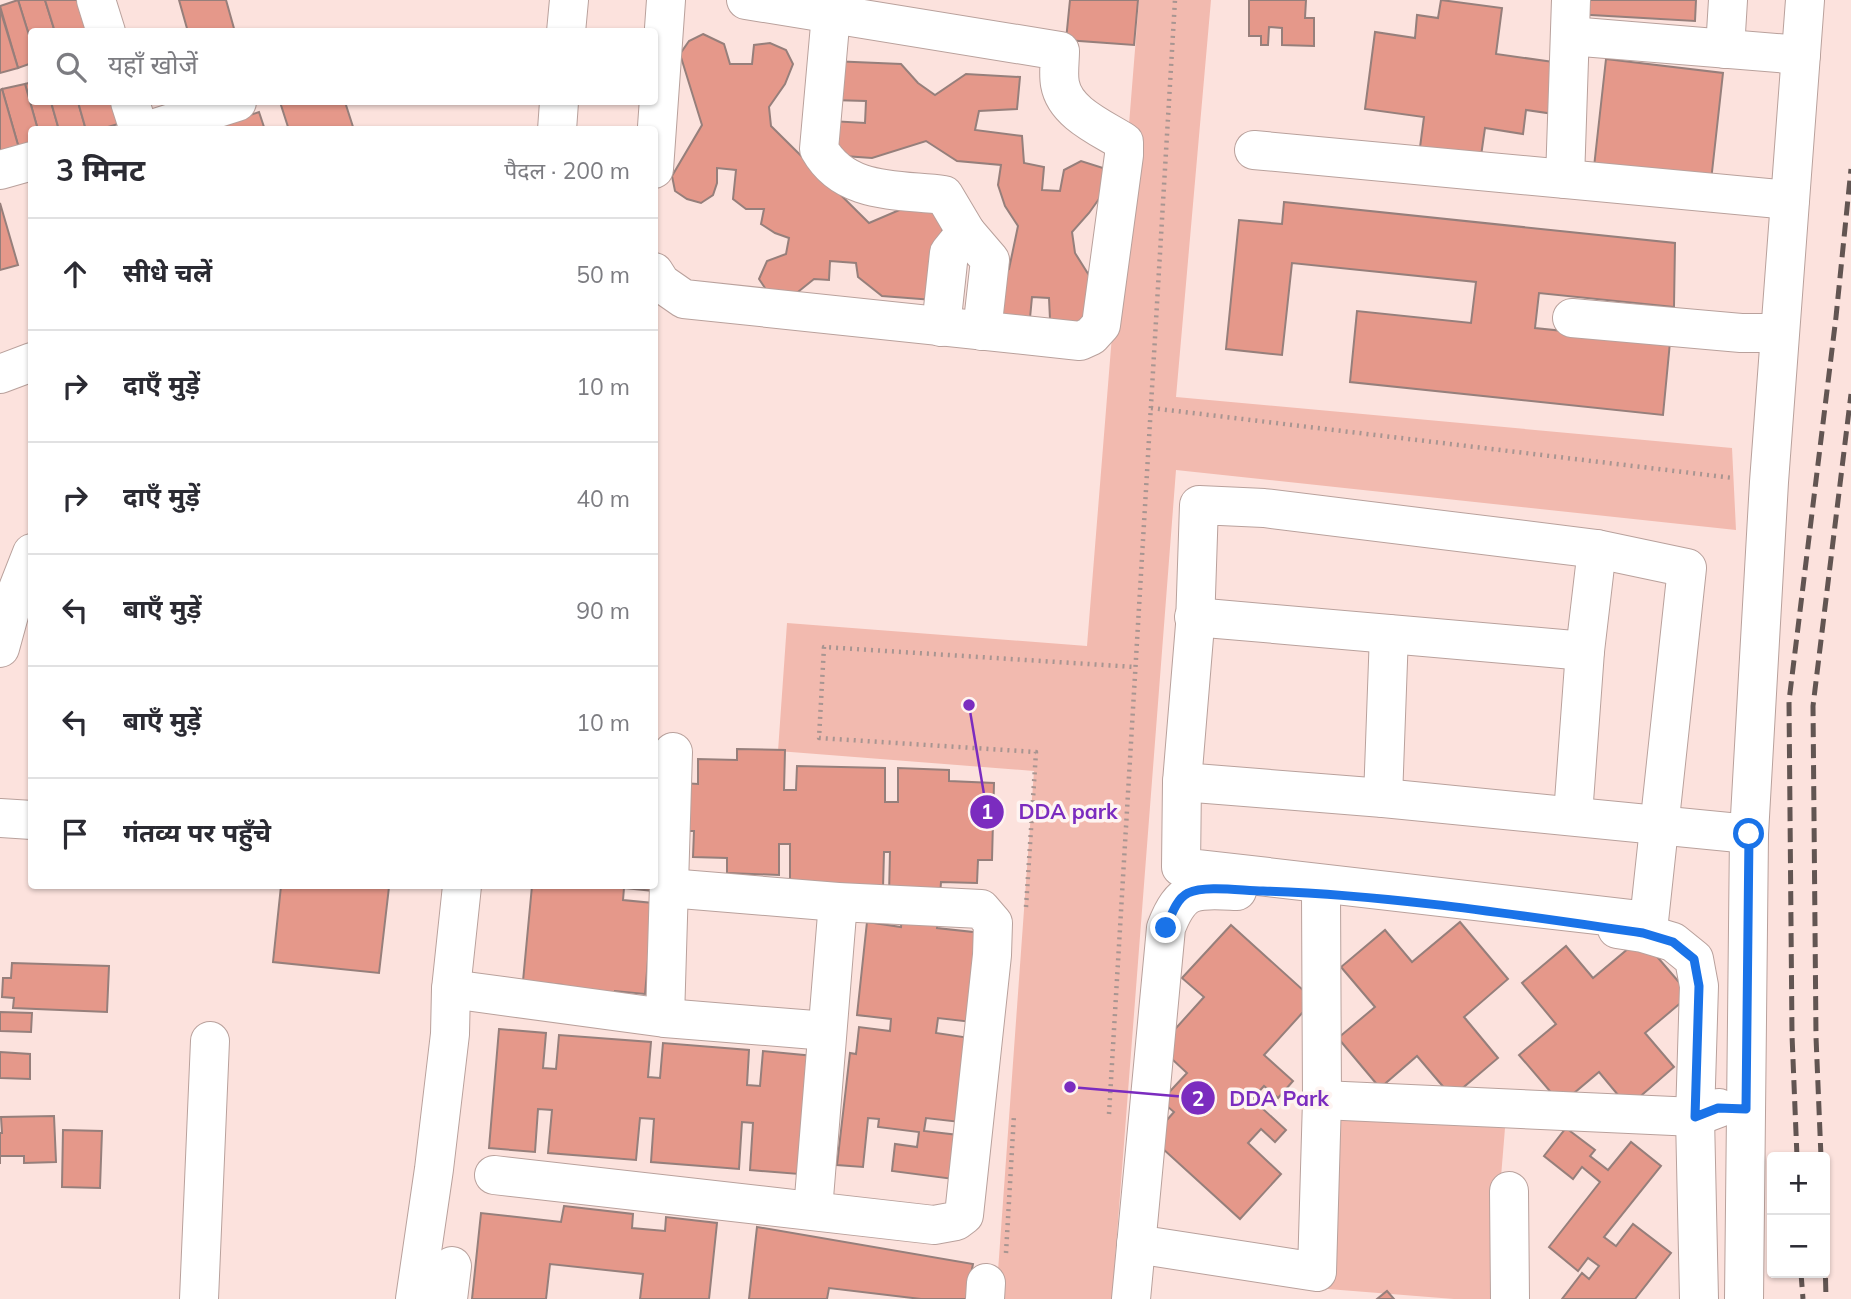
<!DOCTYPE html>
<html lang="hi">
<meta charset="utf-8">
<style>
:root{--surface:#fff;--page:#f7f7f7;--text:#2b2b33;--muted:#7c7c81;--line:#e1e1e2}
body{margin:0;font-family:Mulish,"Noto Sans Devanagari",sans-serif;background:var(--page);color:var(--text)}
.controls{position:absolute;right:21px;bottom:21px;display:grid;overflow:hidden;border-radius:7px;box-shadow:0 2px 5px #0004}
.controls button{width:63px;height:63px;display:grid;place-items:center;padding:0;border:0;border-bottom:2px solid var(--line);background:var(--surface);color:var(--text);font:35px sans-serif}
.stop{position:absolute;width:21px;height:21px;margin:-16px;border:5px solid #1a73e8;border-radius:50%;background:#fff}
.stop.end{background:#1a73e8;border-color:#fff;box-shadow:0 2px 7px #0008}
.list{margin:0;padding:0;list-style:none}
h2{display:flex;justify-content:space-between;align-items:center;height:91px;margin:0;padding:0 28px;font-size:30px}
h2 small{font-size:23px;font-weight:400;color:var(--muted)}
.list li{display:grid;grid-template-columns:46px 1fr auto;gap:21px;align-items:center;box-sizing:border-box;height:112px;padding:0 28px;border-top:2px solid var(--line)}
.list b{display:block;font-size:26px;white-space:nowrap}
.list em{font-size:23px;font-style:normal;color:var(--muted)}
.icon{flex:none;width:38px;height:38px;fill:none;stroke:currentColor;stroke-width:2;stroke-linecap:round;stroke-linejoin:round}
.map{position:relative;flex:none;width:1851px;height:1299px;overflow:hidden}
.search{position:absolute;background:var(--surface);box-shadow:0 2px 5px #0004;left:28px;top:28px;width:630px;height:77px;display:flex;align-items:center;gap:18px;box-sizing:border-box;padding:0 24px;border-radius:7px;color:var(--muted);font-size:26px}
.panel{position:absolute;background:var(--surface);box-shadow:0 2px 5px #0004;left:28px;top:126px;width:630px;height:763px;border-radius:7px}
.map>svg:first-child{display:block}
</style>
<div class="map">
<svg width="1851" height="1299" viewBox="0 0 1851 1299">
<rect width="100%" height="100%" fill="#fce2dd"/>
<g fill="#f2baaf">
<path d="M1139 0H1211L1176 397 1732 448 1736 530 1176 470 1112 1299H996L1034 771 778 751 787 623 1087 646Z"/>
<path d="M1341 1115 1505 1128 1491 1299H1454L1328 1289Z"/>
</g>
<g fill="#e5988a" stroke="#967f7b" stroke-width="2">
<path d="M18 0H45L55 32H32V45Z"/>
<path d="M18 0 32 45V63L18 68 0 6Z"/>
<path d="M45 0H79L89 32H55Z"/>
<path d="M179 0H226L235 32H188Z"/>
<path d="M1070 0H1138L1134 45 1066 40Z"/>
<path d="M1249 0H1306L1305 18H1314V46L1282 45V28L1269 27 1268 45H1261V36H1249Z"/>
<path d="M1441 0 1502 8 1496 54 1561 63 1554 114 1526 110 1523 134 1485 128 1480 163 1419 155 1424 117 1365 109 1375 32 1415 38 1417 15 1438 18Z"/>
<path d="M1574 0H1696L1695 21 1574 14Z"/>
<path d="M0 9 18 68 0 73Z"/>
<path d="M703 34 724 44 730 64H752L754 45 770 43 786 50 793 64 785 84 769 107 771 126 869 223 904 208 945 211 933 300 882 296 858 277 856 263 830 261 829 280 814 279 788 300 769 294 759 279 767 261 786 254 789 238 775 233 761 224 764 209H746L733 199 736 170 717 168V183L713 195 701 203 687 199 675 191 672 176 702 125 680 54 689 41Z"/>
<path d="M1606 59 1723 73 1711 181 1594 167Z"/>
<path d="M831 61 901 64 918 83 935 95 966 74 1020 77 1017 109 979 111 975 130 1022 136 1024 163 1044 167 1042 190 1060 191 1064 170 1081 161 1103 168 1106 189 1089 213 1072 232 1075 253 1097 288 1080 323 1050 319 1049 298 1032 297 1030 318 993 317 992 284 1009 269 1018 226 1005 206 998 185 1001 165 957 161 926 141 872 158 830 155 831 121 865 123 866 101 832 100Z"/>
<path d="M32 82V102H51L59 130H38L25 84Z"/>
<path d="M25 84 38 130H32V148L20 152 2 89Z"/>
<path d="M2 89 20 152 0 157V90Z"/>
<path d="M51 102H78L86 130H59Z"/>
<path d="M78 102H111L118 124 98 130H86Z"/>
<path d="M280 102H345L354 130H289Z"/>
<path d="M259 112 265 130H208Z"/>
<path d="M1284 202 1675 243 1674 307 1539 293 1535 328 1670 342 1663 415 1350 382 1357 311 1471 323 1476 282 1292 263 1282 355 1226 349 1239 220 1282 224Z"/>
<path d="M0 203 18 265 0 270Z"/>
<path d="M737 749 785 750 784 790H796L797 766 885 768V802H898V768L949 770V781L994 783 992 860H978L977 883 941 882 940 896 889 895 890 852H884L883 888 790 885V844H779V875L727 873V858L693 857 694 831H682L683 783 698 784V759L737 760Z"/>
<path d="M281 886 389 887 379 973 273 962Z"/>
<path d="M532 886H654L655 891 624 888 623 900 653 903 645 994 615 991 614 1004 560 999 562 985 523 981Z"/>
<path d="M903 909 939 914 937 928 982 933 972 1022 938 1018 936 1033 970 1038 960 1122 926 1118 924 1131 958 1135 953 1179 892 1171 895 1144 917 1147 919 1132 878 1127 879 1119 868 1118 863 1167 837 1165 850 1053 856 1054 859 1027 890 1031 891 1019 857 1015 867 922 901 927Z"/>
<path d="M1460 922 1508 979 1464 1017 1498 1058 1452 1097 1417 1056 1380 1088 1338 1038 1375 1007 1341 967 1385 930 1412 962Z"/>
<path d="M1231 925 1314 1000 1264 1055 1293 1081 1278 1098 1264 1086 1252 1099 1286 1130 1275 1142 1261 1129 1248 1143 1281 1174 1240 1219 1151 1138 1174 1112 1161 1101 1187 1073 1159 1047 1204 997 1182 978Z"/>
<path d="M1641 938 1690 995 1645 1033 1674 1067 1628 1107 1599 1072 1561 1104 1519 1055 1556 1024 1522 983 1566 946 1593 978Z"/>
<path d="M12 963 109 966 107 1012 13 1008 14 998 2 997 3 978H11Z"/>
<path d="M0 1012 32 1013 31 1032 0 1031Z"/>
<path d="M499 1029 546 1033 543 1068 556 1069 559 1035 651 1042 648 1077 660 1078 663 1043 749 1050 747 1085 760 1086 763 1051 814 1056 799 1174 750 1170 753 1123 742 1122 739 1169 651 1162 654 1119 640 1118 636 1160 548 1153 552 1110 538 1109 535 1152 489 1148Z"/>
<path d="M0 1052 30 1054V1079L0 1078Z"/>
<path d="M54 1116 56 1162 24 1163V1156H0V1164V1133H2L1 1117Z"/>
<path d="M1566 1128 1595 1150 1590 1156 1608 1170 1631 1142 1661 1166 1604 1237 1616 1246 1633 1224 1671 1253 1635 1299H1562L1582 1273 1589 1279 1599 1266 1588 1258 1578 1271 1549 1247 1600 1182 1582 1167 1573 1179 1544 1156Z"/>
<path d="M63 1130 102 1131 100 1188 62 1187Z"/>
<path d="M564 1206 633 1214 632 1228 665 1231 666 1217 717 1223 709 1299H640L643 1274 550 1264 546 1299H472L481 1213 561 1222Z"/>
<path d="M757 1227 973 1264 966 1299H921L829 1288 827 1299H749Z"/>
<path d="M1387 1291 1394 1299H1377Z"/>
</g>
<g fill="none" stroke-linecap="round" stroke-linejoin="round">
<g stroke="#b9a19c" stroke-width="40">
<g id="minor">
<path d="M96 0 106 32"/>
<path d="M831 14 819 149C845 195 897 189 944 195L966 232"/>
<path d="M566 32 569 0"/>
<path d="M1570 36 1801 55"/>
<path d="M1725 49 1728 0"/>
<path d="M130 102 139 130"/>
<path d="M149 130 237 102"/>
<path d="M557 130 559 102"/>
<path d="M1254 150 1790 200"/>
<path d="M654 169 666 0"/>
<path d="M0 170 32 161"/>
<path d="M1565 179 1571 0"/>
<path d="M654 272 661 283 684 299 1080 341 1091 336 1101 325 1124 155V142C1102 128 1065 113 1060 84 1058 74 1060 61 1060 51L746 0"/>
<path d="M1572 318 1741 333H1779"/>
<path d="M941 327 949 253 966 232 990 260 982 331"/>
<path d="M0 374 32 362"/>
<path d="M1199 505 1264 508 1597 549 1687 568 1649 921 1181 867 1182 782 1195 625Z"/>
<path d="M1194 617 1585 651"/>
<path d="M0 648 12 604 32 553"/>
<path d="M1182 782 1383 798 1749 834"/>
<path d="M1383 798 1389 634"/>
<path d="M1573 815 1585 651 1597 549"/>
<path d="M0 818 32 820"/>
<path d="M1617 929 1643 933 1673 942 1694 959 1699 986 1695 1117 1699 1299"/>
<path d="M451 989 665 1018 827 1031"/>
<path d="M665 1018 673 752"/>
<path d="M1322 1100 1695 1117 1719 1108"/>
<path d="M494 1175 934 1225 956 1221 964 1215 992 955 993 923 981 909 838 902 669 888"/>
<path d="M1509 1191 1510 1299"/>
<path d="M813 1210 838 902"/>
<path d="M1136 1244 1317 1272 1322 1100 1321 893"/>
<path d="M199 1299 210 1041"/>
<path d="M415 1299 434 1169 450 1034 451 989 462 886"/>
<path d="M448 1299 452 1266"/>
<path d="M985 1299 986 1283"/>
<path d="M1131 1299 1166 928C1182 886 1196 889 1237 891"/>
<path d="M1744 1299 1749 834 1769 482 1805 0"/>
</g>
</g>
<g stroke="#a89591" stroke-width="4.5" stroke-dasharray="2 5" stroke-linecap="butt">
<path d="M1151 408 1733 478"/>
<path d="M1026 907 1036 752 819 738 824 647 1135 667"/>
<path d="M1109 1114 1175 0"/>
<path d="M1006 1253 1014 1115"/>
</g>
<use href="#minor" stroke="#fff" stroke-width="38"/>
<g stroke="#625552" stroke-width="5" stroke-dasharray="14 7" stroke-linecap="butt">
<path d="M1797 1157 1792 1035 1789 701 1836 317 1851 169"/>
<path d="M1821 1157 1816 1037 1813 706 1851 394"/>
<path d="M1825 1257 1826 1299"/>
<path d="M1801 1273 1803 1299"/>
</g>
</g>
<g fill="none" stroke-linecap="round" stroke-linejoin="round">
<path stroke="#1a73e8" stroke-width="9" d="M1166 928C1171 916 1176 899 1188 893 1206 885 1243 891 1263 891 1390 895 1517 915 1643 933L1673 942 1694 959 1699 986 1695 1117 1718 1108 1746 1109 1749 834"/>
</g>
<path fill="none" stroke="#7b2cbf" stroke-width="2.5" d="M969 705L987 812M1070 1087L1198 1098"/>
<g fill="#7b2cbf" stroke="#fef4f1" stroke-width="2.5">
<circle cx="969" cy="705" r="7"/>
<circle cx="1070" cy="1087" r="7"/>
<circle cx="987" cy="812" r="18"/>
<circle cx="1198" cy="1098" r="18"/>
</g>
<g font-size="21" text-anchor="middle" font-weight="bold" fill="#fff">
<text x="987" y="819">1</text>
<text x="1198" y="1106">2</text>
</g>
<g font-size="21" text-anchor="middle" font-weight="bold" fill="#7b2cbf" stroke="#fef4f1" stroke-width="7" stroke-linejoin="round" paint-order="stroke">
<text x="1068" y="819">DDA park</text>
<text x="1279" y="1106">DDA Park</text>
</g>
</svg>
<div class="controls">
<button>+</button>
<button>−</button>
</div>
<div class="stop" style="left:1749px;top:834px"></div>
<div class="stop end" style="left:1166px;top:928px"></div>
<div class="search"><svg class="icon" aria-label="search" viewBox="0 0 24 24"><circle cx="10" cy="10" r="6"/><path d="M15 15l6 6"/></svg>यहाँ खोजें</div>
<section class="panel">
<h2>3 मिनट<small>पैदल · 200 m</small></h2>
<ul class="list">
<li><svg class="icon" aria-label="ahead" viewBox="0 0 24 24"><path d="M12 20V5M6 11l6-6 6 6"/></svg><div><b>सीधे चलें</b></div><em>50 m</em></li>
<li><svg class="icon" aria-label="right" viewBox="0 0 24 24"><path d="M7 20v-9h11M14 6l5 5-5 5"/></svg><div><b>दाएँ मुड़ें</b></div><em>10 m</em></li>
<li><svg class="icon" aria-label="right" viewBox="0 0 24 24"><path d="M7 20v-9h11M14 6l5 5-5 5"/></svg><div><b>दाएँ मुड़ें</b></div><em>40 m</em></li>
<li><svg class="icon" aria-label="left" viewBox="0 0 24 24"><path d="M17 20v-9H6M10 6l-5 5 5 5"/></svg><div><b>बाएँ मुड़ें</b></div><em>90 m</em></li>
<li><svg class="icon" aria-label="left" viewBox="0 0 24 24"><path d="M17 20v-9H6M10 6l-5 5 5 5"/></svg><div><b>बाएँ मुड़ें</b></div><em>10 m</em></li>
<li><svg class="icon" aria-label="arrive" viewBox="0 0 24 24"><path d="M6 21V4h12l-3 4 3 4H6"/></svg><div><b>गंतव्य पर पहुँचे</b></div></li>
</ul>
</section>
</div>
